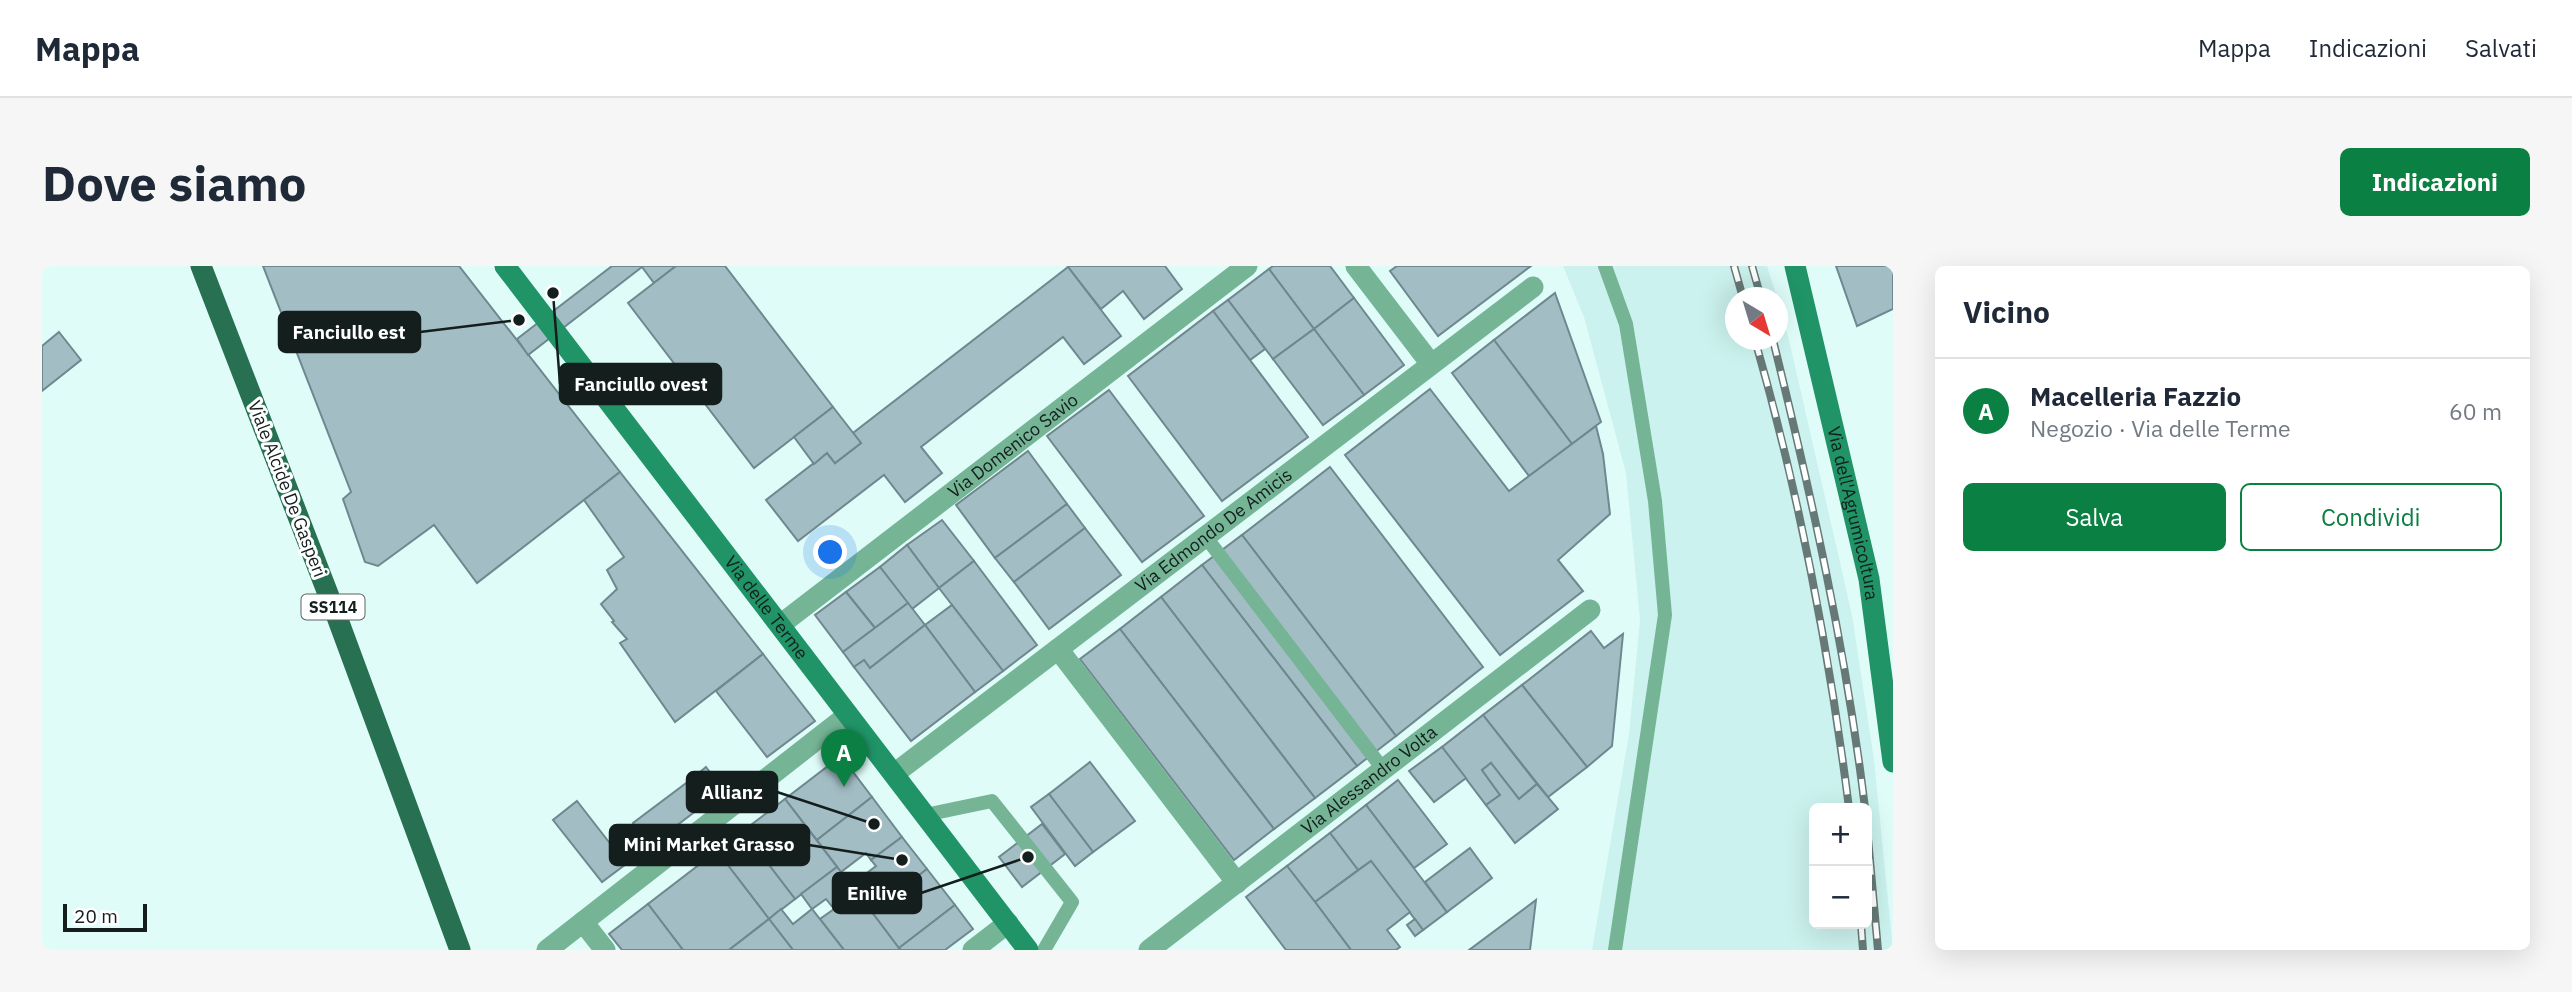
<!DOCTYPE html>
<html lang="it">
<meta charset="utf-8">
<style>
:root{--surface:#fff;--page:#f6f6f7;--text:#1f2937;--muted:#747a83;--line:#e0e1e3;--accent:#0b8043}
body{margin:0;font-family:"IBM Plex Sans",sans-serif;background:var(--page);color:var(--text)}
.controls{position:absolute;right:21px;bottom:21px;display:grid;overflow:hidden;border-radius:10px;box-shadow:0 7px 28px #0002}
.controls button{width:63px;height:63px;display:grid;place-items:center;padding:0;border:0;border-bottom:2px solid var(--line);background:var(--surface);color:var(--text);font:35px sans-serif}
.compass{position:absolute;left:1683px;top:21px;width:63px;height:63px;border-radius:50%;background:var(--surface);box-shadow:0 7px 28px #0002;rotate:142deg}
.scale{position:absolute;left:21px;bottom:18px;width:84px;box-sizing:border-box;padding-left:7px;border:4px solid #131e1d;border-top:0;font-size:19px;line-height:24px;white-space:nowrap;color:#131e1d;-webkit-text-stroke:5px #fff;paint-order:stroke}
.you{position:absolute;left:789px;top:287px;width:24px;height:24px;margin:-18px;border:5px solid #fff;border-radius:50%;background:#1a73e8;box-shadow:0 0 0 10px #1a73e833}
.badge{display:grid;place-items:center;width:46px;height:46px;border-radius:50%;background:var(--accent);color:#fff;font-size:23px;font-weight:700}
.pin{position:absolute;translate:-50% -58px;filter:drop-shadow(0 2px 4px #0008)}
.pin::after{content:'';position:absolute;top:37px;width:24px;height:21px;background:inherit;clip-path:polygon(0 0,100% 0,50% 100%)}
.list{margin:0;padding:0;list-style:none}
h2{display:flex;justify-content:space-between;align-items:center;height:91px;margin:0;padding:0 28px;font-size:30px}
h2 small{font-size:23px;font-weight:400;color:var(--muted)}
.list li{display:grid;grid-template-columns:46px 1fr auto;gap:21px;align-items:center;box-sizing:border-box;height:105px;padding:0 28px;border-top:2px solid var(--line)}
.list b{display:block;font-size:26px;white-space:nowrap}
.list p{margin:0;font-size:23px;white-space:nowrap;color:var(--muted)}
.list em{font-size:23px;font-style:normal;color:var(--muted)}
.actions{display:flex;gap:14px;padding:21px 28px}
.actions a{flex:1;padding:16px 0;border:2px solid var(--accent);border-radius:10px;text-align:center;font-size:24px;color:var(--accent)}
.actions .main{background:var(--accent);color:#fff}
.map{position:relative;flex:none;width:1851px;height:684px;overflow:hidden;border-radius:10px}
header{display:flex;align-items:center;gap:42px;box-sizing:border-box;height:98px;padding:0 35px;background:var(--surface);border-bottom:2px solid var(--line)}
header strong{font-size:33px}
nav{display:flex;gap:38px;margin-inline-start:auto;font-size:24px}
.intro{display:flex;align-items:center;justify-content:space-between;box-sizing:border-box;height:168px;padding:0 42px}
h1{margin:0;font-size:49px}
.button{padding:18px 32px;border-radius:10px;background:var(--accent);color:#fff;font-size:24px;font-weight:700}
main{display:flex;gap:42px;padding:0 42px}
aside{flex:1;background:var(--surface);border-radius:10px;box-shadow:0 7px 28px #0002}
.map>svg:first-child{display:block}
</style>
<header>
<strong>Mappa</strong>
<nav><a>Mappa</a><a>Indicazioni</a><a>Salvati</a></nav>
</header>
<div class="intro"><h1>Dove siamo</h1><a class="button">Indicazioni</a></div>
<main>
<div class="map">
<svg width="1851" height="684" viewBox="0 0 1851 684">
<rect width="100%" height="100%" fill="#dffcf9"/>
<path fill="#cbf2ee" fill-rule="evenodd" d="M1521 0H1725L1735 31 1694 32V74H1736V34L1747 74 1810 349 1832 494 1851 684H1550L1587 468 1598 354 1584 207 1542 51ZM1772 542H1825V658H1772Z"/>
<g fill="#a3bdc4" stroke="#6f888f" stroke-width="2">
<path d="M221 0H417L578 206 435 317 392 259 336 300 323 296 301 233 309 226Z"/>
<path d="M570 0H634L612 17 600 1 486 89 475 73Z"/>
<path d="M634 0H683L791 141 712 202 586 37Z"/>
<path d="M1028 0H1123L1140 23 1102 53 1081 25 1059 43 1026 1Z"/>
<path d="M1231 0H1288L1312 32 1272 63 1227 3Z"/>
<path d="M1355 0H1489L1396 70 1348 5Z"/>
<path d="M1794 0H1851V43L1815 60Z"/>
<path d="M1026 1 1079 70 1042 98 1021 71 879 181 900 207 863 236 842 209 756 275 724 234 785 187 793 197 819 177 811 167Z"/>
<path d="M1227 3 1272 63 1231 93 1186 34Z"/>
<path d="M1513 27 1559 156 1530 178 1452 74Z"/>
<path d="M1312 32 1362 99 1322 129 1272 63Z"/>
<path d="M1186 34 1223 83 1208 94 1171 45Z"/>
<path d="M1171 45 1266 171 1180 235 1086 110Z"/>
<path d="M1272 63 1322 129 1281 159 1231 93Z"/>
<path d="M17 66 39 94 0 125V80Z"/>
<path d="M1452 74 1530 178 1487 210 1410 107Z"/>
<path d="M1388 123 1467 225 1554 160 1561 188 1568 248 1516 294 1541 325 1458 389 1303 189Z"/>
<path d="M1067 124 1162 250 1100 296 1005 170Z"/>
<path d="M791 141 819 177 793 197 785 187 772 198 752 171Z"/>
<path d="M986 185 1025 238 953 292 914 239Z"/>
<path d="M1288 201 1441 401 1354 470 1200 269Z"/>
<path d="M578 206 721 388 633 456 578 377 585 373 570 356 572 355 559 338 575 323 565 304 582 291 542 234Z"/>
<path d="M1025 238 1043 262 972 316 953 292Z"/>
<path d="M900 254 932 295 897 322 865 279Z"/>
<path d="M1043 262 1079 309 1007 363 972 316Z"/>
<path d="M1200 269 1354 470 1315 500 1160 299Z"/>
<path d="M865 279 897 322 870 343 838 301Z"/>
<path d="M932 295 995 379 961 405 897 322Z"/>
<path d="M1160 299 1315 500 1273 532 1119 331Z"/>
<path d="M838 301 866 337 833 362 804 326Z"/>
<path d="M804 326 833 362 801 386 773 349Z"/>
<path d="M1119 331 1273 532 1232 563 1078 363Z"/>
<path d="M866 337 883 359 828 402 822 394 812 401 801 386Z"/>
<path d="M910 339 961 405 933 426 883 359Z"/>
<path d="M883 359 933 426 869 475 812 401 822 394 828 402Z"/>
<path d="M1078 363 1232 563 1192 594 1038 393Z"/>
<path d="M1549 365 1562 382 1581 368 1570 480 1545 501 1480 419Z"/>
<path d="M721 388 773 455 725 491 674 425Z"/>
<path d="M1480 419 1545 501 1506 531 1441 449Z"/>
<path d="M1441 449 1495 518 1477 533 1449 497 1440 504 1458 529 1444 539 1400 481Z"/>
<path d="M1400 481 1424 512 1392 536 1367 505Z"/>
<path d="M799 490 830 531 775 574 743 533Z"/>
<path d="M1048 496 1093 555 1051 586 1007 528Z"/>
<path d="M1449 497 1477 533 1495 518 1516 543 1473 577 1444 539 1458 529 1440 504Z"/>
<path d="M664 501 682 524 668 534 651 512Z"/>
<path d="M651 512 668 534 608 580 591 557Z"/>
<path d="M1356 514 1405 578 1372 602 1324 539Z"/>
<path d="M1007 528 1051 586 1033 600 989 541Z"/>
<path d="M830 531 860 571 829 594 824 587 799 606 775 574Z"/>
<path d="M743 533 795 601 753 633 701 565Z"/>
<path d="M535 535 584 598 560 616 511 554Z"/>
<path d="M1324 539 1405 646 1381 664 1329 595 1316 604 1288 567Z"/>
<path d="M1000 558 1023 588 980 621 957 591Z"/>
<path d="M701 565 753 633 727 653 675 585Z"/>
<path d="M1288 567 1316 604 1273 636 1245 600Z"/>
<path d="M860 571 885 603 830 646 809 619 834 600 829 594Z"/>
<path d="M1428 582 1450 612 1405 646 1383 616Z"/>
<path d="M675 585 727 653 687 684H641L606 638Z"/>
<path d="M1329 595 1368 646 1345 664 1358 681 1354 684H1309L1273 636Z"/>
<path d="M1245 600 1273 636 1309 684H1244L1204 631Z"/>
<path d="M795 601 809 619 859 684H802L778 653 792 643 784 633 770 643 759 628Z"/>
<path d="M885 603 913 639 857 682 830 646Z"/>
<path d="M1494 634 1488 684H1427Z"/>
<path d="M606 638 641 684H580L567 668Z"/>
<path d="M913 639 931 663 903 684H859L857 682Z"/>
<path d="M739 643 751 658 770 643 802 684H751L727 653Z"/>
<path d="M727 653 751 684H687Z"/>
<path d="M1373 653 1381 664 1373 670 1365 659Z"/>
</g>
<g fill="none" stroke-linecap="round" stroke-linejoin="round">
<g stroke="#75b495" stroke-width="14">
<path d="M1563 0 1584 58 1613 235 1623 349 1573 684"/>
<path d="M1163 270 1341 503"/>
<path d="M883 549 950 535 1030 636 1002 684"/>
</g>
<g stroke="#75b495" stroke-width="21">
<path d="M1314 0 1389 98"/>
<path id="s1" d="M738 359 1205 0"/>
<path d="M1016 383 1195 617"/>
<path id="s2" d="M852 508 1491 21"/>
<path d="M541 656 563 684"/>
<path d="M505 684 806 449"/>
<path d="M931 684 966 657"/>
<path id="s3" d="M1107 684 1548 344"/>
</g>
<g stroke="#209367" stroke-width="21">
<path id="s4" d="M463 0 986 684"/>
<path id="s5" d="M1753 0 1827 313 1851 496"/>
</g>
<path stroke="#277152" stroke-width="21" d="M159 0 295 351 418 684"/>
<g stroke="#677977" stroke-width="8">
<g id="rail">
<path d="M1692 0 1701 32"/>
<path d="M1710 0 1719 32"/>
<path d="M1713 74C1757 227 1787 384 1807 542"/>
<path d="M1731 74C1769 228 1804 384 1823 542"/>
<path d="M1825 561 1836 684"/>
<path d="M1819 658 1821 684"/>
</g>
</g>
<use href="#rail" stroke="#fff" stroke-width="5" stroke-dasharray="16" stroke-linecap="butt"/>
</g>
<g text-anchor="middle" stroke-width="6" stroke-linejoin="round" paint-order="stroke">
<rect fill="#fff" stroke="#5a6261" stroke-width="2" x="259.5" y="328.5" width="63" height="25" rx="5"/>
<g font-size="16" font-weight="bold" fill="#131e1d">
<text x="291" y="347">SS114</text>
</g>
<g font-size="18" fill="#131e1d" stroke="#fff">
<text dy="6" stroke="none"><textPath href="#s1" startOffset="294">Via Domenico Savio</textPath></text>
<text transform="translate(245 223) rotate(69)" y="6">Viale Alcide De Gasperi</text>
<text dy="6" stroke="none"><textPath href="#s5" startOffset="254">Via dell'Agrumicoltura</textPath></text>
<text dy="6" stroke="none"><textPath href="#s2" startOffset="402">Via Edmondo De Amicis</textPath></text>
<text dy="6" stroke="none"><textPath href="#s4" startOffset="430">Via delle Terme</textPath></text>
<text dy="6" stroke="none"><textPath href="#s3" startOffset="278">Via Alessandro Volta</textPath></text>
</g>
</g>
<path fill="none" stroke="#131e1d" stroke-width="2.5" d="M477 54L378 66M511 27L518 118M832 558L735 526M860 594L767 579M986 591L879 627"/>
<g fill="#131e1d" stroke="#fff" stroke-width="2.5">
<circle cx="477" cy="54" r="7"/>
<circle cx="511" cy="27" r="7"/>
<circle cx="832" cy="558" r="7"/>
<circle cx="860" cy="594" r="7"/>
<circle cx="986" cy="591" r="7"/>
</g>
<g fill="#131e1d" stroke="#131e1d" stroke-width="2.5">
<rect x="237" y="46" width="141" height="40" rx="7"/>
<rect x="518" y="98" width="161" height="40" rx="7"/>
<rect x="645" y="506" width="90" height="40" rx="7"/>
<rect x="568" y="559" width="199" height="40" rx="7"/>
<rect x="791" y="607" width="88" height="40" rx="7"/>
</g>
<g font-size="19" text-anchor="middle" font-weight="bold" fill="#fff">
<text x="307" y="73">Fanciullo est</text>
<text x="599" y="125">Fanciullo ovest</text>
<text x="690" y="533">Allianz</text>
<text x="667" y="585">Mini Market Grasso</text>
<text x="835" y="634">Enilive</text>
</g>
</svg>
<div class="controls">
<button>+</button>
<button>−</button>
</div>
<svg class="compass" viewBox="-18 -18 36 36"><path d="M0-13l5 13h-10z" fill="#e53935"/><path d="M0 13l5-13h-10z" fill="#747a83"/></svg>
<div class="scale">20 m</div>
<div class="you"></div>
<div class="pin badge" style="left:802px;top:521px">A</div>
</div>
<aside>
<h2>Vicino<small></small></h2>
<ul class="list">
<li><span class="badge">A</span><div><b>Macelleria Fazzio</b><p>Negozio · Via delle Terme</p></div><em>60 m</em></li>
</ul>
<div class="actions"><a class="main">Salva</a><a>Condividi</a></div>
</aside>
</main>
